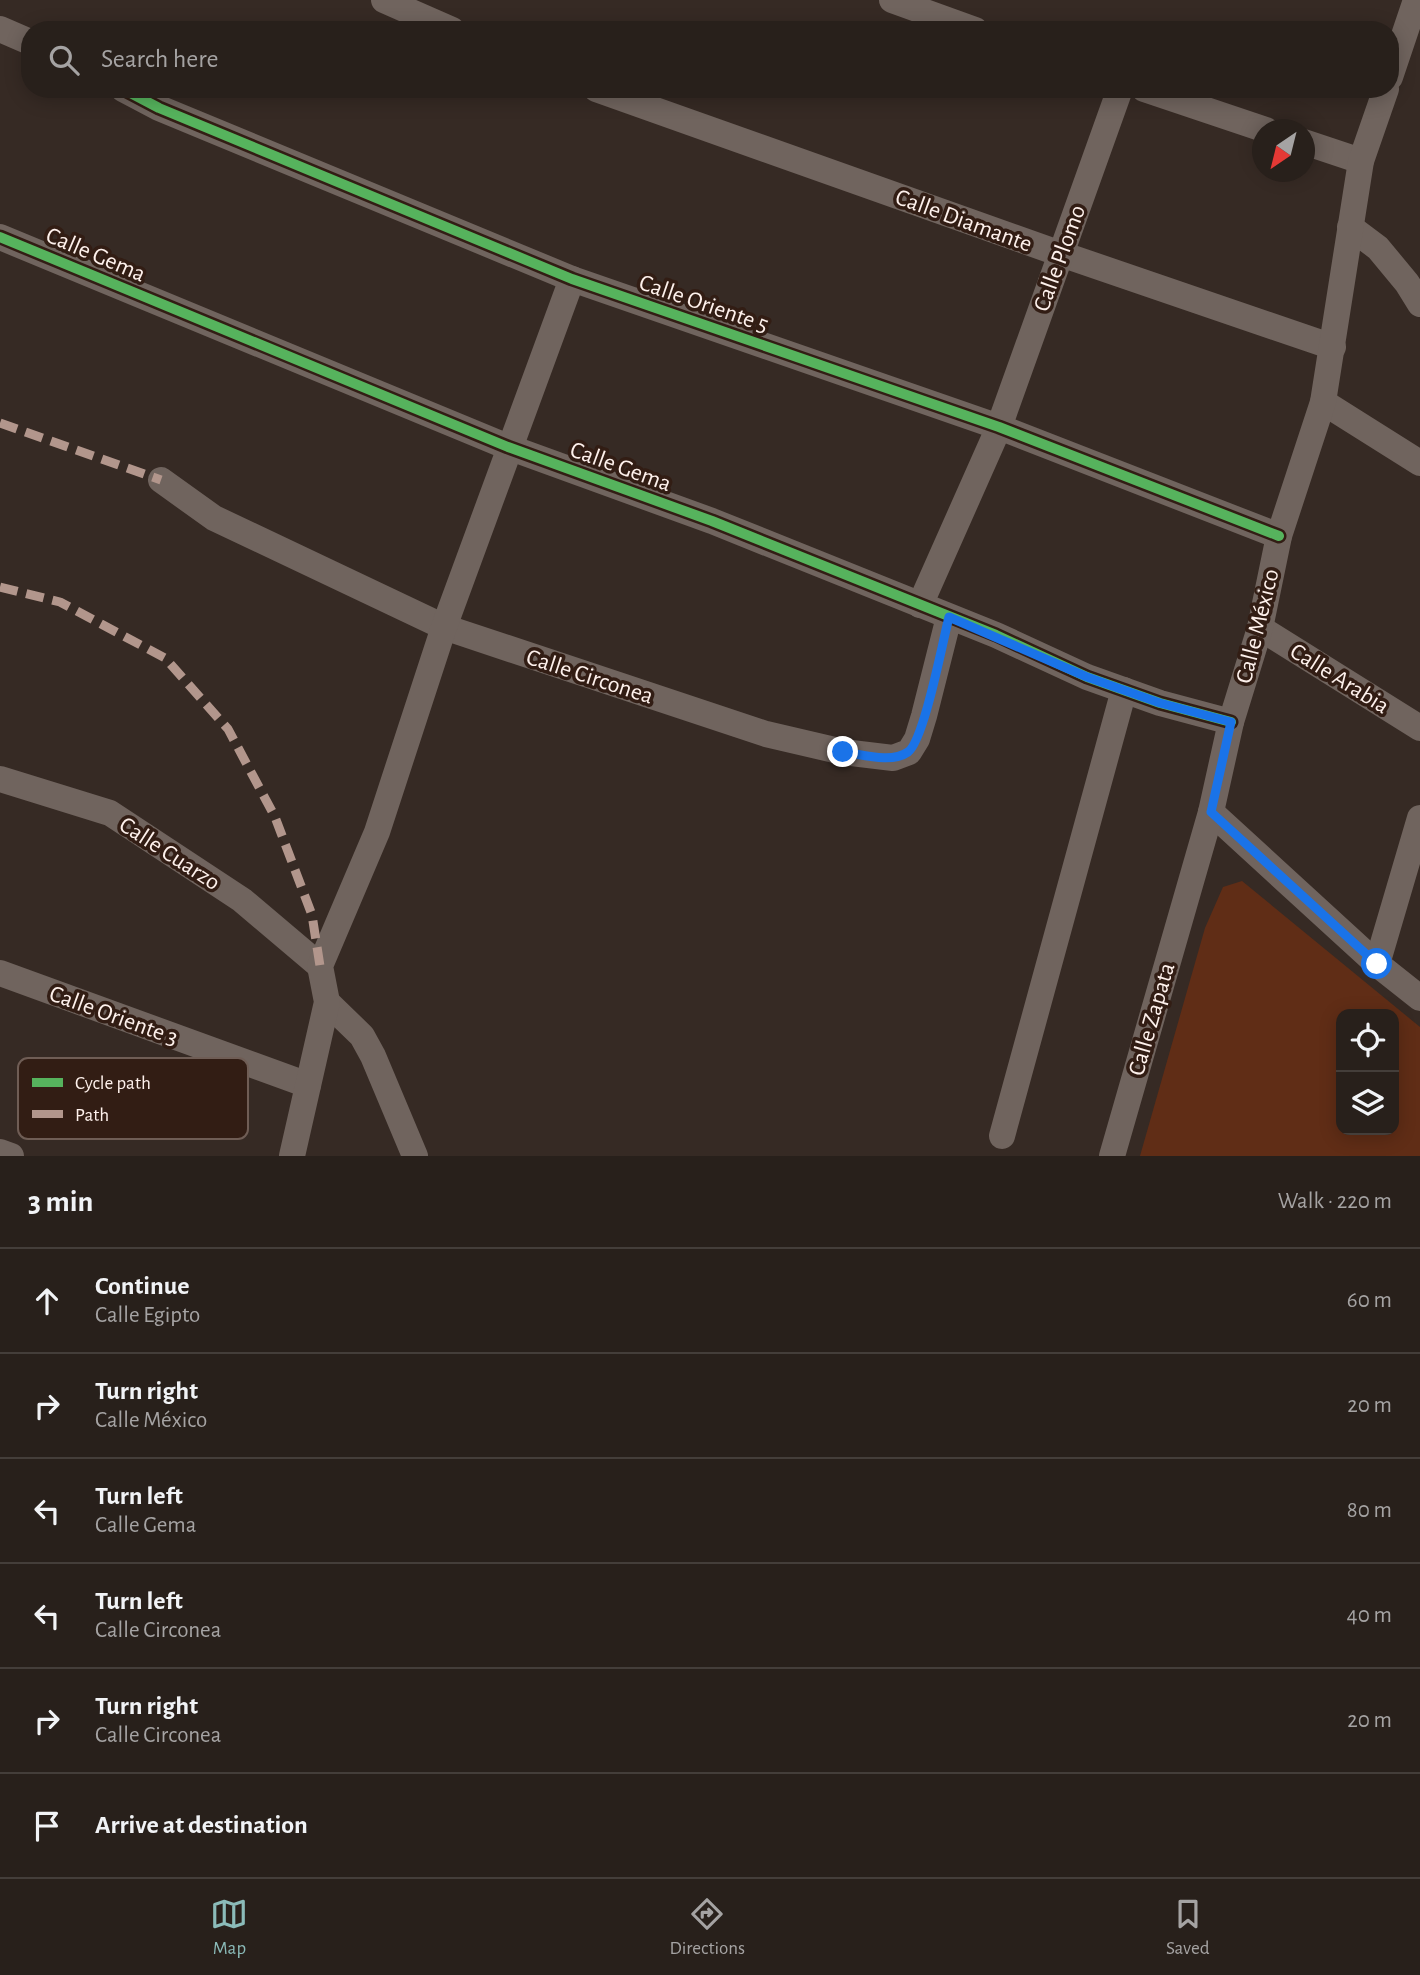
<!DOCTYPE html>
<meta charset="utf-8">
<style>
:root{--surface:#28201b;--page:#302824;--text:#f1f3f6;--muted:#a5a3a3;--line:#443e3a;--accent:#8bbbb9}
body{margin:0;font-family:"Alegreya Sans",sans-serif;background:var(--page);color:var(--text)}
.controls{position:absolute;right:21px;bottom:21px;display:grid;overflow:hidden;border-radius:14px;box-shadow:0 4px 18px #0003}
.controls button{width:63px;height:63px;display:grid;place-items:center;padding:0;border:0;border-bottom:2px solid var(--line);background:var(--surface);color:var(--text);font:35px sans-serif}
.compass{position:absolute;left:1252px;top:119px;width:63px;height:63px;border-radius:50%;background:var(--surface);box-shadow:0 4px 18px #0003;rotate:215deg}
.stop{position:absolute;width:21px;height:21px;margin:-16px;border:5px solid #1a73e8;border-radius:50%;background:#fff}
.stop.end{background:#1a73e8;border-color:#fff;box-shadow:0 2px 7px #0008}
.list{margin:0;padding:0;list-style:none}
h2{display:flex;justify-content:space-between;align-items:center;height:91px;margin:0;padding:0 28px;font-size:30px}
h2 small{font-size:23px;font-weight:400;color:var(--muted)}
.list li{display:grid;grid-template-columns:46px 1fr auto;gap:21px;align-items:center;box-sizing:border-box;height:105px;padding:0 28px;border-top:2px solid var(--line)}
.list b{display:block;font-size:26px;white-space:nowrap}
.list p{margin:0;font-size:23px;white-space:nowrap;color:var(--muted)}
.list em{font-size:23px;font-style:normal;color:var(--muted)}
.icon{flex:none;width:38px;height:38px;fill:none;stroke:currentColor;stroke-width:2;stroke-linecap:round;stroke-linejoin:round}
.map{position:relative;flex:none;width:1420px;height:1156px;overflow:hidden}
.search{position:absolute;background:var(--surface);box-shadow:0 4px 18px #0003;left:21px;right:21px;top:21px;height:77px;display:flex;align-items:center;gap:18px;box-sizing:border-box;padding:0 24px;border-radius:28px;color:var(--muted);font-size:26px}
.sheet{height:721px;background:var(--surface)}
nav{display:flex;justify-content:space-around;align-items:center;box-sizing:border-box;height:98px;border-top:2px solid var(--line);background:var(--surface);font-size:19px;color:var(--muted)}
nav a{display:grid;justify-items:center;gap:4px}
nav .on{color:var(--accent)}
.map>svg:first-child{display:block}
</style>
<div class="map">
<svg width="1420" height="1156" viewBox="0 0 1420 1156">
<rect width="100%" height="100%" fill="#362a24"/>
<path fill="#602d16" fill-rule="evenodd" d="M1242 881 1420 1027V1156H1140L1205 928 1223 887ZM1341 1014H1394V1130H1341Z"/>
<g fill="none" stroke-linecap="round" stroke-linejoin="round">
<g stroke="#70645e" stroke-width="26">
<path d="M384 0 452 30"/>
<path d="M892 0 975 30"/>
<path d="M0 29 30 42"/>
<path d="M1390 77 1416 0"/>
<path d="M123 89 159 108 572 279 999 427 1279 536"/>
<path d="M596 89 1061 254 1333 347"/>
<path d="M1144 89 1266 130"/>
<path d="M1304 142 1361 161"/>
<path d="M1350 227 1378 248 1407 283 1420 304"/>
<path d="M0 237 508 447 712 521 996 635 1087 677 1160 703 1231 722"/>
<path d="M1323 402 1420 463"/>
<path d="M161 480 214 518 444 627 766 734 843 752 893 758 909 752 917 739 924 716 949 617"/>
<path d="M920 605 999 427 1120 89"/>
<path d="M1260 628 1420 728"/>
<path d="M0 779 110 813 242 900 320 966"/>
<path d="M1211 812 1377 964 1420 998"/>
<path d="M1377 964 1420 818"/>
<path d="M0 973 308 1085"/>
<path d="M327 1002 362 1036 373 1056 415 1156"/>
<path d="M1002 1136 1124 690"/>
<path d="M0 1152 11 1156"/>
<path d="M292 1156 327 1002 320 966 377 832 444 627 572 279"/>
<path d="M1112 1156 1211 812 1231 722 1260 628 1279 536 1323 402 1361 161 1386 89"/>
</g>
<g stroke="#b2968c" stroke-width="9" stroke-dasharray="18 9" stroke-linecap="butt">
<path d="M0 423 161 480"/>
<path d="M0 587 60 602 165 658 228 729 275 817 312 915 320 966"/>
</g>
<g stroke="#321d14" stroke-width="15">
<g id="cycleway">
<path d="M123 89 159 108 572 279 999 427 1279 536"/>
<path d="M0 237 508 447 712 521 996 635 1087 677 1160 703 1231 722"/>
</g>
</g>
<use href="#cycleway" stroke="#56b35d" stroke-width="10"/>
</g>
<g fill="none" stroke-linecap="round" stroke-linejoin="round">
<path stroke="#1a73e8" stroke-width="9" d="M843 752C861 754 891 764 908 752 924 741 943 640 949 617L1087 677 1160 703 1231 722 1211 812 1377 964"/>
</g>
<g text-anchor="middle" stroke-width="7" stroke-linejoin="round" paint-order="stroke">
<g font-size="24" fill="#fef1ec" stroke="#321d14">
<text transform="translate(964 220) rotate(20)" y="8">Calle Diamante</text>
<text transform="translate(96 254) rotate(23)" y="8">Calle Gema</text>
<text transform="translate(1059 258) rotate(-70)" y="8">Calle Plomo</text>
<text transform="translate(704 303) rotate(19)" y="8">Calle Oriente 5</text>
<text transform="translate(621 466) rotate(20)" y="8">Calle Gema</text>
<text transform="translate(1257 626) rotate(-76)" y="8">Calle México</text>
<text transform="translate(590 676) rotate(18)" y="8">Calle Circonea</text>
<text transform="translate(1340 678) rotate(32)" y="8">Calle Arabia</text>
<text transform="translate(170 853) rotate(33)" y="8">Calle Cuarzo</text>
<text transform="translate(114 1015) rotate(20)" y="8">Calle Oriente 3</text>
<text transform="translate(1151 1019) rotate(-74)" y="8">Calle Zapata</text>
</g>
</g>
<rect x="18" y="1058" width="230" height="81" rx="10" fill="#321d14" stroke="#6f5d55" stroke-width="2"/>
<rect x="32" y="1078" width="31" height="9" fill="#56b35d"/>
<rect x="32" y="1110" width="31" height="8" fill="#b2968c"/>
<g font-size="19" fill="#fef1ec">
<text x="75" y="1089">Cycle path</text>
<text x="75" y="1121">Path</text>
</g>
</svg>
<div class="controls">
<button><svg class="icon" aria-label="locate" viewBox="0 0 24 24"><circle cx="12" cy="12" r="6"/><path d="M12 2v4M12 18v4M2 12h4M18 12h4"/></svg></button>
<button><svg class="icon" aria-label="layers" viewBox="0 0 24 24"><path d="M12 4l9 5-9 5-9-5zM3 14l9 5 9-5"/></svg></button>
</div>
<svg class="compass" viewBox="-18 -18 36 36"><path d="M0-13l5 13h-10z" fill="#e53935"/><path d="M0 13l5-13h-10z" fill="#a5a3a3"/></svg>
<div class="stop" style="left:1377px;top:964px"></div>
<div class="stop end" style="left:843px;top:752px"></div>
<div class="search"><svg class="icon" aria-label="search" viewBox="0 0 24 24"><circle cx="10" cy="10" r="6"/><path d="M15 15l6 6"/></svg>Search here</div>
</div>
<section class="sheet">
<h2>3 min<small>Walk · 220 m</small></h2>
<ul class="list">
<li><svg class="icon" aria-label="ahead" viewBox="0 0 24 24"><path d="M12 20V5M6 11l6-6 6 6"/></svg><div><b>Continue</b><p>Calle Egipto</p></div><em>60 m</em></li>
<li><svg class="icon" aria-label="right" viewBox="0 0 24 24"><path d="M7 20v-9h11M14 6l5 5-5 5"/></svg><div><b>Turn right</b><p>Calle México</p></div><em>20 m</em></li>
<li><svg class="icon" aria-label="left" viewBox="0 0 24 24"><path d="M17 20v-9H6M10 6l-5 5 5 5"/></svg><div><b>Turn left</b><p>Calle Gema</p></div><em>80 m</em></li>
<li><svg class="icon" aria-label="left" viewBox="0 0 24 24"><path d="M17 20v-9H6M10 6l-5 5 5 5"/></svg><div><b>Turn left</b><p>Calle Circonea</p></div><em>40 m</em></li>
<li><svg class="icon" aria-label="right" viewBox="0 0 24 24"><path d="M7 20v-9h11M14 6l5 5-5 5"/></svg><div><b>Turn right</b><p>Calle Circonea</p></div><em>20 m</em></li>
<li><svg class="icon" aria-label="arrive" viewBox="0 0 24 24"><path d="M6 21V4h12l-3 4 3 4H6"/></svg><div><b>Arrive at destination</b></div></li>
</ul>
</section>
<nav>
<a class="on"><svg class="icon" aria-label="map" viewBox="0 0 24 24"><path d="M3 6l6-2 6 2 6-2v14l-6 2-6-2-6 2zM9 4v14M15 6v14"/></svg>Map</a>
<a><svg class="icon" aria-label="directions" viewBox="0 0 24 24"><path d="M12 3l9 9-9 9-9-9zM9 14v-3h6M13 9l2 2-2 2"/></svg>Directions</a>
<a><svg class="icon" aria-label="saved" viewBox="0 0 24 24"><path d="M7 4h10v16l-5-4-5 4z"/></svg>Saved</a>
</nav>
